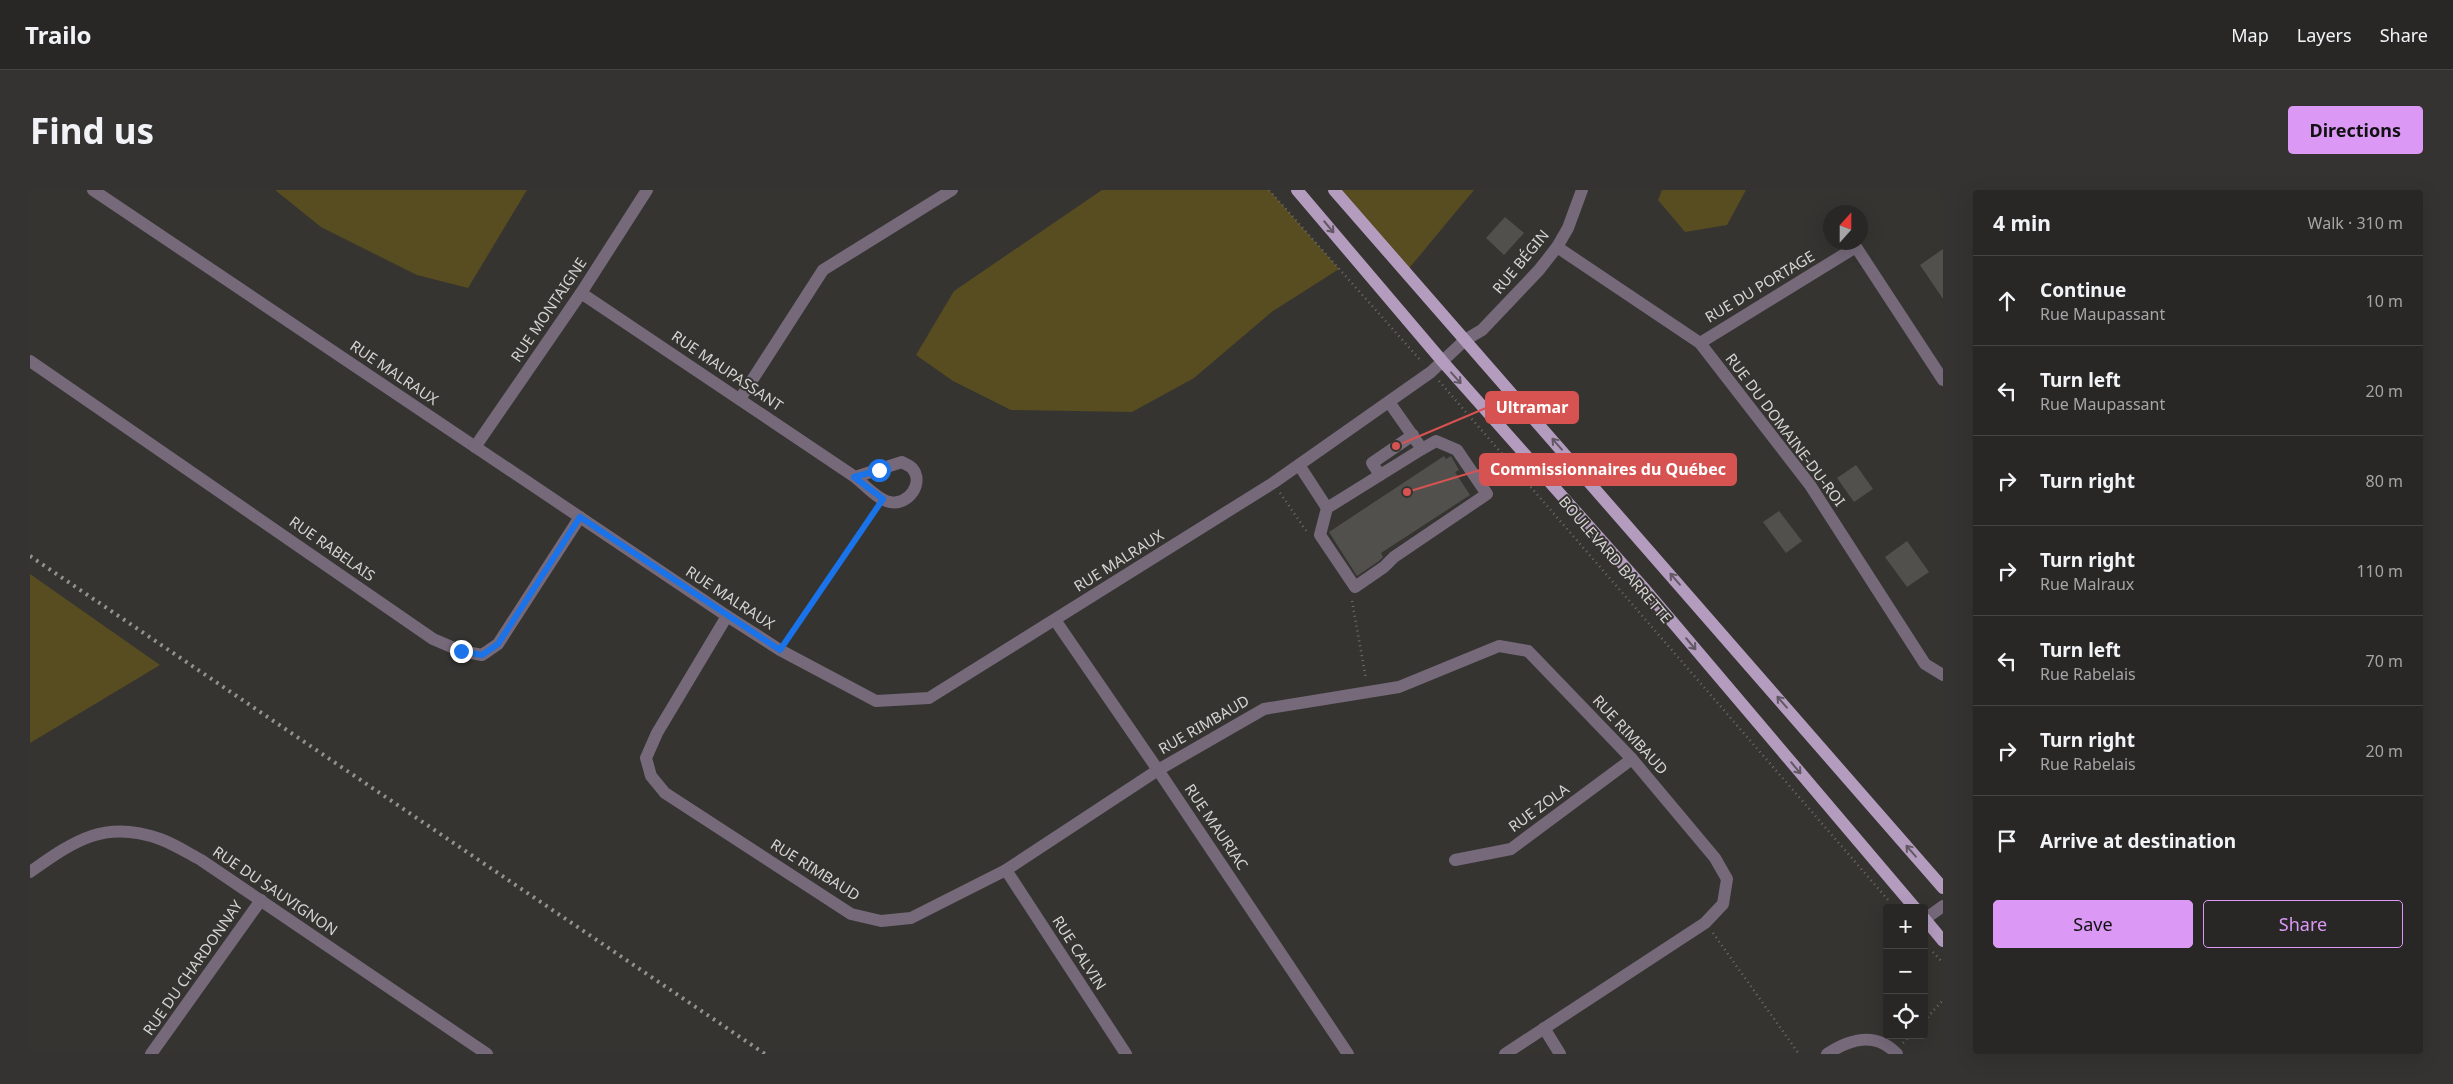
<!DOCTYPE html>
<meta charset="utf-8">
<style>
:root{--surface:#282725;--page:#343332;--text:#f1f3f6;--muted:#a5a5a7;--line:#444442;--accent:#db99f5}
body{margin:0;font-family:"Noto Sans",sans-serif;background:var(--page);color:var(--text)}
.controls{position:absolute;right:15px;bottom:15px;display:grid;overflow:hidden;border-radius:5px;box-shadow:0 5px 20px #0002}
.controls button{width:45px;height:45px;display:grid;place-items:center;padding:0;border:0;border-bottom:1px solid var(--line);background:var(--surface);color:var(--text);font:25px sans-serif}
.compass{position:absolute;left:1793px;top:15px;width:45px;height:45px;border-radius:50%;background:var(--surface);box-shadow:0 5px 20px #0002;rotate:21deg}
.stop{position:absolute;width:15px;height:15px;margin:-11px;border:4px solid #1a73e8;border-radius:50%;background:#fff}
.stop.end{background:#1a73e8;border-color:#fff;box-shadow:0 1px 5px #0008}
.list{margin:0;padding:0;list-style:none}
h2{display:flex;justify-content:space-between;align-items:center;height:65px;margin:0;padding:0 20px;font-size:21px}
h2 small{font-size:16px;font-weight:400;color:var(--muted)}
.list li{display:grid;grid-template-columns:32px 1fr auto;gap:15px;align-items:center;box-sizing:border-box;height:90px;padding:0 20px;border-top:1px solid var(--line)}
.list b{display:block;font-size:19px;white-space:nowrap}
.list p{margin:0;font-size:16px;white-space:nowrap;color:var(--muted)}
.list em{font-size:16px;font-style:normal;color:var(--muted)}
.actions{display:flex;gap:10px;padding:15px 20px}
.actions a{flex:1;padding:11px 0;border:1px solid var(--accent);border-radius:5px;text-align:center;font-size:18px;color:var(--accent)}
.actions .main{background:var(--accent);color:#111}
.icon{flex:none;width:28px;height:28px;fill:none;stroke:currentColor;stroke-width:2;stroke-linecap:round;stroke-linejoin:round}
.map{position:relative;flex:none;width:1913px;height:864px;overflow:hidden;border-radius:5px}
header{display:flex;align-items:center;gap:30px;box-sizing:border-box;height:70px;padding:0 25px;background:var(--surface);border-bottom:1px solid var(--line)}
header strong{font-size:24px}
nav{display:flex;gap:28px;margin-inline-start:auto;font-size:18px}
.intro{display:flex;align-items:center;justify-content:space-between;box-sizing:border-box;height:120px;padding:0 30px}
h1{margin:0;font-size:35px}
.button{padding:12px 22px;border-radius:5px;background:var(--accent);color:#111;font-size:18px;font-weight:700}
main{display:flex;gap:30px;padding:0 30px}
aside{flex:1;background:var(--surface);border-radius:5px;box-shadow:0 5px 20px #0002}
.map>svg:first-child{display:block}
</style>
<header>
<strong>Trailo</strong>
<nav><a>Map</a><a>Layers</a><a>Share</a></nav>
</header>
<div class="intro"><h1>Find us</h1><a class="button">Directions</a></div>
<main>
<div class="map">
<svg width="1913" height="864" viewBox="0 0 1913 864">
<rect width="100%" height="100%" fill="#353431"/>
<g fill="#584c21">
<path d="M245 0H497L438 98 387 85 291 37Z"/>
<path d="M1072 0H1239L1309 79 1243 121 1164 188 1102 222 981 220 923 191 886 165 924 101Z"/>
<path d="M1304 0H1444L1376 82Z"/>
<path d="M1632 0H1716L1697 35 1655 42 1628 10Z"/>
<path d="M0 384 130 475 0 553Z"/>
</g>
<g fill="#51504d">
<path d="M1475 27 1494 43 1474 65 1456 48Z"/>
<path d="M1913 59V109L1890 75Z"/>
<path d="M1414 266 1416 269 1421 266 1429 280 1425 282 1440 305 1351 363 1353 367 1349 371 1327 386 1299 342Z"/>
<path d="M1826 275 1843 299 1824 312 1807 288Z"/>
<path d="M1749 321 1772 351 1756 363 1733 332Z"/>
<path d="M1877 351 1899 382 1877 397 1855 367Z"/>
</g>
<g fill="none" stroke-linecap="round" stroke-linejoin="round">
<g stroke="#6f6e6b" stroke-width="2.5" stroke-dasharray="1 4" stroke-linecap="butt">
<path d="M1239 0 1392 172"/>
<path d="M1409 191 1859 711"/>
<path d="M1250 303 1277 342"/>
<path d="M1322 411 1336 489"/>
<path d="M758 449 845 321"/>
<path d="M1683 743 1769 864"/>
<path d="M1903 762 1913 773"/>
<path d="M1894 831 1913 810"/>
<path d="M1873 853 1881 845"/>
</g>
<g stroke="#75697a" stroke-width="12">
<path d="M63 0 697 426 750 460 846 511 899 508 1243 293 1401 182 1435 150 1452 140 1509 80 1527 57 1538 38 1552 0"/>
<path d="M1527 57 1670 153 1780 295 1895 474 1913 485"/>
<path d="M551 103 825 287C835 295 848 310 860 312 878 316 895 293 882 278 880 276 875 274 872 272L825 287"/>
<path d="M1670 153 1826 57 1913 190"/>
<path d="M0 171 403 449 431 461 452 465 468 454 550 327"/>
<path d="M710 209 793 80 922 0"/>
<path d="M445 257 551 103 617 0"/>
<path d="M1269 275 1297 318 1392 259 1359 212"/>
<path d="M1350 285 1342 273 1383 245"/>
<path d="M1297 318 1290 345 1325 397 1354 377 1364 367 1457 304 1427 260 1406 251 1392 259"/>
<path d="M697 426 627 543 616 568 621 586 635 603 821 724 851 731 881 728 976 680 1128 580 1234 519 1369 497 1469 456 1498 461 1602 569 1685 668 1697 689 1693 714 1675 733 1475 864"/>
<path d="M1025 430 1128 580 1318 864"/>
<path d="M1425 670 1481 659 1602 569"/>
<path d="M976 680 1096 864"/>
<path d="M0 682C44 651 74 629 130 649 144 654 158 663 171 670L457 864"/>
<path d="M1895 729 1913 716"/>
<path d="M1514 838 1530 864"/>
<path d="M121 864 231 710"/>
<path d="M1797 864C1820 849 1845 841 1867 864"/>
</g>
<g stroke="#b49cbf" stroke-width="12">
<path d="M1267 0 1413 172 1612 396 1885 718"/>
<path d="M1304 0 1913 698"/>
<path d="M1894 728 1913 751"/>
</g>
<path stroke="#93928f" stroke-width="4" stroke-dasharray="2.5 5" stroke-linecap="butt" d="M0 366 735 864"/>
</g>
<defs><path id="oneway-shaft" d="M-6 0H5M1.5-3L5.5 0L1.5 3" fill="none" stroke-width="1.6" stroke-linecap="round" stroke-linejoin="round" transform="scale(1.25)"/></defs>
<g stroke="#615863">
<use href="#oneway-shaft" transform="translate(1299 37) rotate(50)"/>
<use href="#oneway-shaft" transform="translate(1426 188) rotate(48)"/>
<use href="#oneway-shaft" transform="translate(1527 254) rotate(-131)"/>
<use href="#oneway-shaft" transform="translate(1645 389) rotate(-131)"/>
<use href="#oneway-shaft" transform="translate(1661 454) rotate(50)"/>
<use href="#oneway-shaft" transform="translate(1752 512) rotate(-131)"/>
<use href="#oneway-shaft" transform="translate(1766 578) rotate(50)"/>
<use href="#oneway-shaft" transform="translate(1881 661) rotate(-131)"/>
</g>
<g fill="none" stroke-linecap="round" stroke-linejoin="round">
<path stroke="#1a73e8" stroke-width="6" d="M431 461 452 465 468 454 550 327 750 460 853 309 824 287 849 280"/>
</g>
<g text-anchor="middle" stroke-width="4" stroke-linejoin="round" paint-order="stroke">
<g font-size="15" fill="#d5d4d2" stroke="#353431">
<text transform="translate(1491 72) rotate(-50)" y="5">RUE BÉGIN</text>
<text transform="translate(1730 97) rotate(-31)" y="5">RUE DU PORTAGE</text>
<text transform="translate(519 120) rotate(-56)" y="5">RUE MONTAIGNE</text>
<text transform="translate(697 181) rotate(34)" y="5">RUE MAUPASSANT</text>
<text transform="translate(364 183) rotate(34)" y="5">RUE MALRAUX</text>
<text transform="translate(1755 240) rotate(53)" y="5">RUE DU DOMAINE-DU-ROI</text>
<text transform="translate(302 359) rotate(35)" y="5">RUE RABELAIS</text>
<text transform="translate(1585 370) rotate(49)" y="5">BOULEVARD BARRETTE</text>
<text transform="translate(1089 371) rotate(-32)" y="5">RUE MALRAUX</text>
<text transform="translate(700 408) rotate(33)" y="5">RUE MALRAUX</text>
<text transform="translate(1174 535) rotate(-30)" y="5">RUE RIMBAUD</text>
<text transform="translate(1600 545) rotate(47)" y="5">RUE RIMBAUD</text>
<text transform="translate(1509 618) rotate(-36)" y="5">RUE ZOLA</text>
<text transform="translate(1186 637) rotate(56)" y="5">RUE MAURIAC</text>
<text transform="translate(785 680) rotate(32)" y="5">RUE RIMBAUD</text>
<text transform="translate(245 701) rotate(34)" y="5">RUE DU SAUVIGNON</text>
<text transform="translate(1049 763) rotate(57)" y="5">RUE CALVIN</text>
<text transform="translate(163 778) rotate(-55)" y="5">RUE DU CHARDONNAY</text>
</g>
</g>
<path fill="none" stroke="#d65352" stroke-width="2" d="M1366 256L1456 218M1377 302L1450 280"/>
<g fill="#d65352" stroke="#353431" stroke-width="2">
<circle cx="1366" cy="256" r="5"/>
<circle cx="1377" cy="302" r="5"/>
</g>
<g fill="#d65352" stroke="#d65352" stroke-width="2">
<rect x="1456" y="202" width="92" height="31" rx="5"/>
<rect x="1450" y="264" width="256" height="31" rx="5"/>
</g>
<g font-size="16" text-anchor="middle" font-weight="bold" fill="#fff">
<text x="1502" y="223">Ultramar</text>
<text x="1578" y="285">Commissionnaires du Québec</text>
</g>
</svg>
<div class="controls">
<button>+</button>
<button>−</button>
<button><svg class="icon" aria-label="locate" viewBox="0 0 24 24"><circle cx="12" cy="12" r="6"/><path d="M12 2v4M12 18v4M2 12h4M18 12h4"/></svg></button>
</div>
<svg class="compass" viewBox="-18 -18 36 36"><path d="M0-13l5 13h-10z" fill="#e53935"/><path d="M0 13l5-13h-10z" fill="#a5a5a7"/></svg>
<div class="stop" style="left:849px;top:280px"></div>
<div class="stop end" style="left:431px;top:461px"></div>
</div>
<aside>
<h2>4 min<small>Walk · 310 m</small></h2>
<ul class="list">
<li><svg class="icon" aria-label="ahead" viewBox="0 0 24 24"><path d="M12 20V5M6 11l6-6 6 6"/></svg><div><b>Continue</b><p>Rue Maupassant</p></div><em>10 m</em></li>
<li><svg class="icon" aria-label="left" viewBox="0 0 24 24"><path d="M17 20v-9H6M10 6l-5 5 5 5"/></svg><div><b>Turn left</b><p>Rue Maupassant</p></div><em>20 m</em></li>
<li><svg class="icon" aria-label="right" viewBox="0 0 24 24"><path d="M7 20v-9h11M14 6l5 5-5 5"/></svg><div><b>Turn right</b></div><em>80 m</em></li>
<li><svg class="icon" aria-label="right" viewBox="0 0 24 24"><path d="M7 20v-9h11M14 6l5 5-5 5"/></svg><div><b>Turn right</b><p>Rue Malraux</p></div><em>110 m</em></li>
<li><svg class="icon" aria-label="left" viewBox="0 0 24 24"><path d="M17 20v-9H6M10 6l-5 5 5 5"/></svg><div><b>Turn left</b><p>Rue Rabelais</p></div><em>70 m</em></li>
<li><svg class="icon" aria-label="right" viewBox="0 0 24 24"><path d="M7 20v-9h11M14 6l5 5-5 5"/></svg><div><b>Turn right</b><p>Rue Rabelais</p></div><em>20 m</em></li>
<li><svg class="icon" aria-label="arrive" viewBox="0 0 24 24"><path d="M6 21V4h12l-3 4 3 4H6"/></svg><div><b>Arrive at destination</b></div></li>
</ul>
<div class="actions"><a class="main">Save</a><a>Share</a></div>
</aside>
</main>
